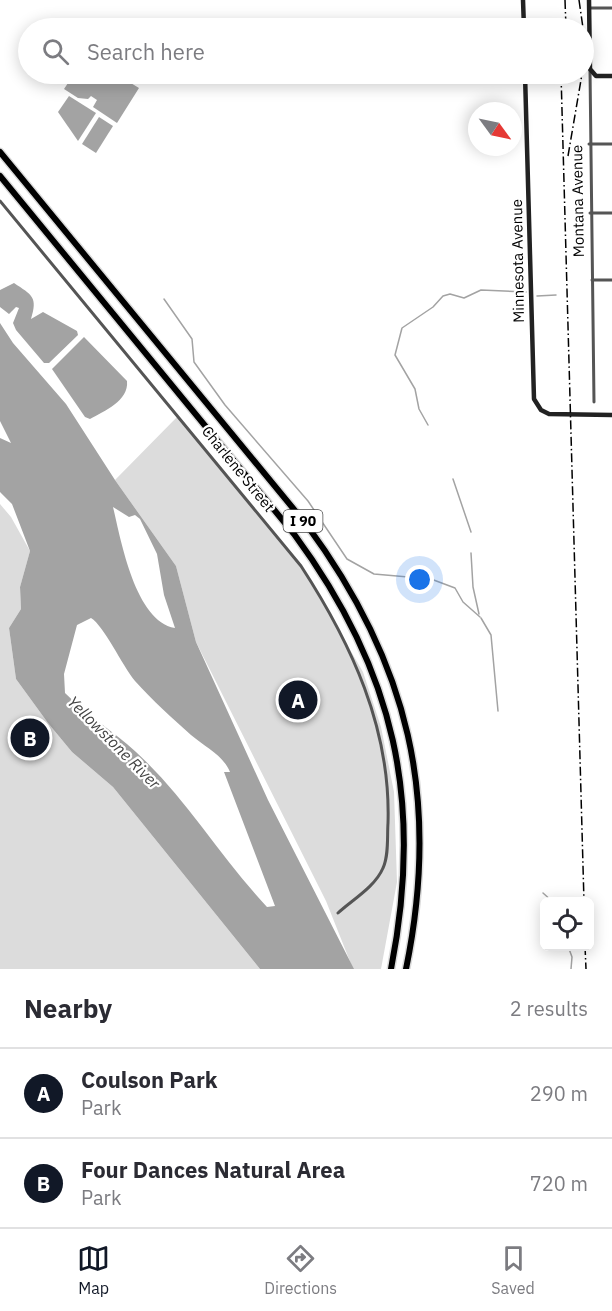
<!DOCTYPE html>
<style>
:root{--surface:#fff;--page:#f2f2f3;--text:#2b2b33;--muted:#7c7c81;--line:#e1e1e2;--accent:#111827}
body{margin:0;font-family:"IBM Plex Sans",sans-serif;background:var(--page);color:var(--text)}
.controls{position:absolute;right:18px;bottom:18px;display:grid;overflow:hidden;border-radius:9px;box-shadow:0 3px 15px #0003}
.controls button{width:54px;height:54px;display:grid;place-items:center;padding:0;border:0;border-bottom:2px solid var(--line);background:var(--surface);color:var(--text);font:30px sans-serif}
.compass{position:absolute;left:468px;top:102px;width:54px;height:54px;border-radius:50%;background:var(--surface);box-shadow:0 3px 15px #0003;rotate:123deg}
.you{position:absolute;left:420px;top:580px;width:21px;height:21px;margin:-15px;border:4px solid #fff;border-radius:50%;background:#1a73e8;box-shadow:0 0 0 9px #1a73e833}
.badge{display:grid;place-items:center;width:39px;height:39px;border-radius:50%;background:var(--accent);color:#fff;font-size:20px;font-weight:700}
.pin{position:absolute;translate:-50% -50%;border:3px solid #fff;box-shadow:0 2px 6px #0006}
.list{margin:0;padding:0;list-style:none}
h2{display:flex;justify-content:space-between;align-items:center;height:78px;margin:0;padding:0 24px;font-size:26px}
h2 small{font-size:20px;font-weight:400;color:var(--muted)}
.list li{display:grid;grid-template-columns:39px 1fr auto;gap:18px;align-items:center;box-sizing:border-box;height:90px;padding:0 24px;border-top:2px solid var(--line)}
.list b{display:block;font-size:22px;white-space:nowrap}
.list p{margin:0;font-size:20px;white-space:nowrap;color:var(--muted)}
.list em{font-size:20px;font-style:normal;color:var(--muted)}
.icon{flex:none;width:33px;height:33px;fill:none;stroke:currentColor;stroke-width:2;stroke-linecap:round;stroke-linejoin:round}
.map{position:relative;flex:none;width:612px;height:969px;overflow:hidden}
.search{position:absolute;background:var(--surface);box-shadow:0 3px 15px #0003;left:18px;right:18px;top:18px;height:66px;display:flex;align-items:center;gap:15px;box-sizing:border-box;padding:0 21px;border-radius:33px;color:var(--muted);font-size:22px}
.sheet{height:258px;background:var(--surface)}
nav{display:flex;justify-content:space-around;align-items:center;box-sizing:border-box;height:84px;border-top:2px solid var(--line);background:var(--surface);font-size:16px;color:var(--muted)}
nav a{display:grid;justify-items:center;gap:3px}
nav .on{color:var(--accent)}
.map>svg:first-child{display:block}
</style>
<div class="map">
<svg width="612" height="969" viewBox="0 0 612 969">
<rect width="100%" height="100%" fill="#fff"/>
<g fill="#dcdcdc">
<path d="M178 416 301 566 363 672 381 727 394 792 397 882 381 969H353L326 901 196 642 176 566 115 480Z"/>
<path d="M0 504 11 517 30 551 20 587 21 609 9 628 16 679 48 723 72 752 113 787 260 969H0Z"/>
</g>
<g fill="#a3a3a3" fill-rule="evenodd">
<path d="M74 74H116L139 88 117 123 93 107 97 100 91 96 88 99 78 98 64 89Z"/>
<path d="M69 96 96 113 78 141 58 112Z"/>
<path d="M99 117 113 126 96 153 82 144Z"/>
<path d="M14 283C32 295 38 297 31 319L43 312 77 331 78 335 49 363H44L16 330 13 323 19 308 16 307 9 314 0 307V290Z"/>
<path d="M0 323 13 343 66 404 115 480 176 566 196 642 268 800 354 969H260L113 787 72 752 48 723 16 679 9 628 21 609 20 587 30 551 12 504 0 492V438L11 443 0 421ZM113 507 129 517 135 515 140 519 157 554 164 595 175 628C135 621 121 540 113 507ZM91 618C104 626 122 665 135 681 152 700 172 718 191 735 205 747 223 755 230 772H224L275 906 267 907C221 858 186 798 136 752 113 731 87 715 65 693L64 674 77 625Z"/>
<path d="M84 337 127 381C129 401 104 411 90 419L85 417 52 369Z"/>
</g>
<g fill="none" stroke-linecap="round" stroke-linejoin="round">
<g stroke="#a3a3a3" stroke-width="1.5">
<path d="M537 296 556 295"/>
<path d="M164 299 192 339 194 362 225 405 308 501 347 559 374 574 431 579 455 588 463 602 480 617"/>
<path d="M428 425 419 409 415 389 395 355 402 328 433 307 443 296 450 294 464 298 481 290 526 292"/>
<path d="M453 479 471 532"/>
<path d="M471 553 473 587 479 614"/>
<path d="M481 618 491 635 498 711"/>
<path d="M543 893 553 902"/>
<path d="M568 946 572 957 571 969"/>
</g>
<g stroke="#dbdbdb" stroke-width="9">
<g id="highway">
<path d="M0 152 306 524C409 663 441 799 406 969"/>
<path d="M0 176 294 534C395 671 424 802 391 969"/>
</g>
</g>
<g stroke="#555" stroke-width="3">
<path d="M589 8H612"/>
<path d="M590 70 594 402"/>
<path d="M358 78C375 72 391 79 408 79 448 79 486 77 525 80"/>
<path d="M589 144H612"/>
<path d="M0 201 301 566C351 643 391 728 388 823 387 837 389 855 383 868 375 887 352 900 338 913"/>
<path d="M590 213H612"/>
<path d="M592 280H612"/>
</g>
<g stroke="#222" stroke-width="4.5">
<path d="M523 0 524 28"/>
<path d="M589 0 590 69 596 76H612"/>
<path d="M525 74 534 399 541 410 549 414 612 415"/>
</g>
<use href="#highway" stroke="#000" stroke-width="6"/>
<g stroke="#000" stroke-width="1.5" stroke-dasharray="9 3 1.5 3" stroke-linecap="butt">
<path d="M565 0 566 28"/>
<path d="M579 0 583 28"/>
<path d="M509 74 511 84"/>
<path d="M561 74 584 902"/>
<path d="M568 156 582 74"/>
<path d="M585 946 586 969"/>
</g>
</g>
<g text-anchor="middle" stroke-width="4.5" stroke-linejoin="round" paint-order="stroke">
<rect fill="#fff" stroke="#4c4c4c" stroke-width="1.5" x="283.5" y="510" width="39" height="22" rx="4.5"/>
<g font-size="14" font-weight="bold" fill="#000">
<text x="303" y="526">I 90</text>
</g>
<g font-size="15" fill="#000" stroke="#fff">
<text transform="translate(578 201) rotate(-91)" y="5">Montana Avenue</text>
<text transform="translate(518 261) rotate(-91)" y="5">Minnesota Avenue</text>
<text transform="translate(238 469) rotate(51)" y="5">Charlene Street</text>
</g>
<g font-size="16" font-style="italic" fill="#444" stroke="#fff">
<text transform="translate(114 742) rotate(45)" y="6">Yellowstone River</text>
</g>
</g>
</svg>
<div class="controls">
<button><svg class="icon" aria-label="locate" viewBox="0 0 24 24"><circle cx="12" cy="12" r="6"/><path d="M12 2v4M12 18v4M2 12h4M18 12h4"/></svg></button>
</div>
<svg class="compass" viewBox="-18 -18 36 36"><path d="M0-13l5 13h-10z" fill="#e53935"/><path d="M0 13l5-13h-10z" fill="#7c7c81"/></svg>
<div class="you"></div>
<div class="pin badge" style="left:298px;top:700px">A</div>
<div class="pin badge" style="left:30px;top:738px">B</div>
<div class="search"><svg class="icon" aria-label="search" viewBox="0 0 24 24"><circle cx="10" cy="10" r="6"/><path d="M15 15l6 6"/></svg>Search here</div>
</div>
<section class="sheet">
<h2>Nearby<small>2 results</small></h2>
<ul class="list">
<li><span class="badge">A</span><div><b>Coulson Park</b><p>Park</p></div><em>290 m</em></li>
<li><span class="badge">B</span><div><b>Four Dances Natural Area</b><p>Park</p></div><em>720 m</em></li>
</ul>
</section>
<nav>
<a class="on"><svg class="icon" aria-label="map" viewBox="0 0 24 24"><path d="M3 6l6-2 6 2 6-2v14l-6 2-6-2-6 2zM9 4v14M15 6v14"/></svg>Map</a>
<a><svg class="icon" aria-label="directions" viewBox="0 0 24 24"><path d="M12 3l9 9-9 9-9-9zM9 14v-3h6M13 9l2 2-2 2"/></svg>Directions</a>
<a><svg class="icon" aria-label="saved" viewBox="0 0 24 24"><path d="M7 4h10v16l-5-4-5 4z"/></svg>Saved</a>
</nav>
